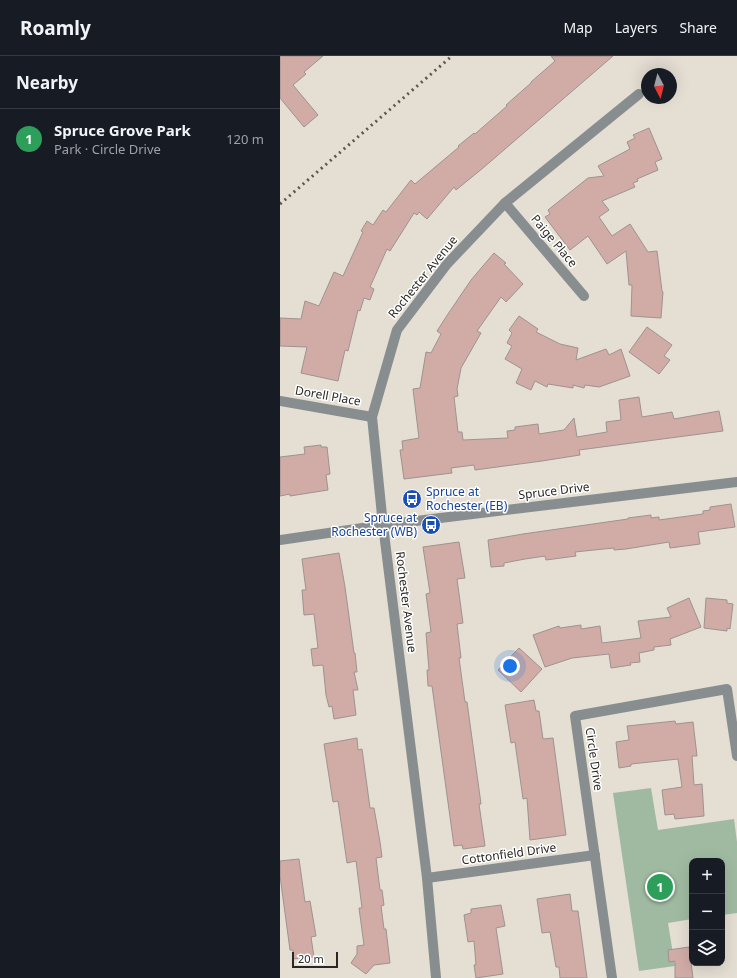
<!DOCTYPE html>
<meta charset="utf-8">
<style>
:root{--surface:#171b24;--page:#20242c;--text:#f1f3f6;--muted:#9ea1a6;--line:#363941;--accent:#686b0d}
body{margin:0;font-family:"Noto Sans",sans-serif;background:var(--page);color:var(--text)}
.controls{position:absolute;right:12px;bottom:12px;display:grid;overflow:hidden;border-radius:8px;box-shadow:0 4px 16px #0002}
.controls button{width:36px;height:36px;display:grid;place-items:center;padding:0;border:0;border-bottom:1px solid var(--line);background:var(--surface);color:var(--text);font:20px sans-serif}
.compass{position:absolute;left:361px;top:12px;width:36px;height:36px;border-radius:50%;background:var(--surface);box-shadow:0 4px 16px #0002;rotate:173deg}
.scale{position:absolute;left:12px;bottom:10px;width:46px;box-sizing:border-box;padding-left:4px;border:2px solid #2a2824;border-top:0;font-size:11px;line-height:14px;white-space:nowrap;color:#2a2824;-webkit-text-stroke:3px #fff;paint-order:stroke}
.you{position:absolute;left:230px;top:610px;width:14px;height:14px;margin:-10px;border:3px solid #fff;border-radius:50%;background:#1a73e8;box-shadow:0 0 0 6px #1a73e833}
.badge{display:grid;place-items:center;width:26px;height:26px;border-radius:50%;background:var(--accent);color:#fff;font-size:13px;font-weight:700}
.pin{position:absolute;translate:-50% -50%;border:2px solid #fff;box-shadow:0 1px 4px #0006}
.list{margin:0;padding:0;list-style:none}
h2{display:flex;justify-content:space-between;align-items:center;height:52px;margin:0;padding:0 16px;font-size:17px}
h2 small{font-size:13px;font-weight:400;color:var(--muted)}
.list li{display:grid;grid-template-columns:26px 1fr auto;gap:12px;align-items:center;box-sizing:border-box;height:60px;padding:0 16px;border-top:1px solid var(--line)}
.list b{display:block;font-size:15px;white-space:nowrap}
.list p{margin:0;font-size:13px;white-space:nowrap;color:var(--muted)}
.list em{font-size:13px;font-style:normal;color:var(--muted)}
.icon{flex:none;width:22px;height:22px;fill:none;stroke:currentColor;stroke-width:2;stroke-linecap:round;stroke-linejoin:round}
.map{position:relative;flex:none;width:457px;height:922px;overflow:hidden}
header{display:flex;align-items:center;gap:24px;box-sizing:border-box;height:56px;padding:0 20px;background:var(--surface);border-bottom:1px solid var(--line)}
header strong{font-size:19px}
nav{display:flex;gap:22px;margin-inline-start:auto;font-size:14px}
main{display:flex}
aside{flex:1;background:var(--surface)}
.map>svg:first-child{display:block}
</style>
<header>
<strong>Roamly</strong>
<nav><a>Map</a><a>Layers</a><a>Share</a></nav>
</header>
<main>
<aside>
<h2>Nearby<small></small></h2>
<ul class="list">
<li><span class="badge" style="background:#2e9e5b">1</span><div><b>Spruce Grove Park</b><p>Park · Circle Drive</p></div><em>120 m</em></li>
</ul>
</aside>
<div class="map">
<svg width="457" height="922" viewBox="0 0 457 922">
<rect width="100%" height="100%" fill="#e4ded3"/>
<path fill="#a0baa1" d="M371 732 378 774 454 763 457 786V857L442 859V805H412V863L388 867 395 910 359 915 333 737Z"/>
<g fill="#d1aca7" stroke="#9f9290">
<path d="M0 0H43L24 16 26 18 13 29 38 59 24 71 0 42Z"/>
<path d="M271 0H333L203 112 176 134 174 131 147 163 139 156 137 159 134 157 110 195 107 193 90 231 94 233 90 244 84 242 80 255 78 254 68 295 65 294 58 325 21 317 27 291 0 290V262L21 263 25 245 39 250 54 216 63 220 83 176 81 175 87 165 93 169 103 154 106 156 131 124 135 128 179 91 178 90 194 77 195 78 227 50 226 49 251 27V26L275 5Z"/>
<path d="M369 72 382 103 375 106 378 114 357 123 358 125 353 127 355 131 322 145 329 154 319 161 332 180 350 168 368 196 377 195 382 235 383 236 381 262 351 260 352 229H349L346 195 327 208 308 180 290 194 265 161 270 158 268 154 308 122 324 120 318 110 350 93 347 86 355 82 353 79Z"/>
<path d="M214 197 226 207 224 208 243 228 226 246 221 241 197 275 201 277 181 312 177 333 178 340 174 341 178 376H182L183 384 228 382 227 375 235 374V371L258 368 259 378 284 374 294 362 297 381 327 376 326 366 341 364 339 344 359 341 362 361 392 356 394 363 439 355 443 375 299 394 300 399 262 405 195 414 194 409 171 412 172 417 124 423 120 394H123L122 385 139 382 133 333 140 332 146 296 151 297 161 278 157 275 168 258 191 224Z"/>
<path d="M239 260 258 273 256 276 280 288 298 292 296 304 326 293 329 299 341 293 350 320 319 331 305 329 304 332 293 329V332L268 328 267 331 255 325 251 334 236 327 242 313 225 303 232 290 227 287 232 277 229 274Z"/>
<path d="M367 271 392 289 384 300 390 304 379 318 349 296Z"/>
<path d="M41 389V391H47L50 418 46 419 48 434 10 440V438L0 440V401L25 398 24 391Z"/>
<path d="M451 448 455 471 418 476 420 488 390 492 389 486 346 493 334 494V492L314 494 295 496 296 500 266 504 265 500 245 503 224 507V510L211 511 208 484 243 478 348 463V462L371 459V462L379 461V464L423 458V455L430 454V451Z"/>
<path d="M179 486 185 522 177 523 183 567 177 568 181 602H179L185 646H187L201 748H199L205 790 183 793 182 789 174 790 152 630H148L147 614H149L146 577 151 576 146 538 150 537 143 491Z"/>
<path d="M59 497 65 531 74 597H75L77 616H74L78 634H73L76 659 54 663 52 650 49 651 46 639 43 609 33 610 31 593 38 592 34 558 24 559 22 534H26L22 503Z"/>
<path d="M409 542 421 571 390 583 391 589 374 591V594L359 597 360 606 350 607 351 609 331 612 329 598 292 602 265 611 253 579 279 570 280 572 301 569V573L320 570 322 587 361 582 358 565 391 561 387 552Z"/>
<path d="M426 542 447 544V547L453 548 450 573 447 572V575L424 572Z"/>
<path d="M239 592 262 613 241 636 218 614Z"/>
<path d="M254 644 256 655H259L263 683 273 682 286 779 250 784 247 742 243 743 235 686 231 687 225 649Z"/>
<path d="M395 665 396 668 413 666 417 700H412L414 729 422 728 424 760 395 763 394 758 385 759 382 734 402 731 398 703 351 708V710L339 712 336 686 349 684 347 670Z"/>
<path d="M77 682 78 694 82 693 90 752H94L100 786 102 801 96 802 100 834H102L104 849 101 850 104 873H106L110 907 94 909 86 918 71 907 77 898V890L84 889 79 852H82L76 805 67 807 58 745 53 746 44 688Z"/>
<path d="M19 803 25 846 30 845 36 880 31 881 34 901 13 903V894H10L0 820V805Z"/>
<path d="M290 838 292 855H298L307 922H280L279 911H276L270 876 262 877 257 843Z"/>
<path d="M221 849 225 870 216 872 223 918 196 922 194 909H196L194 885 188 886 184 859 191 857V853Z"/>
<path d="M409 891 413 922H395V905L389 906 388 894Z"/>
</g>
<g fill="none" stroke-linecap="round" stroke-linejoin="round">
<g stroke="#888e8f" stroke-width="10">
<path d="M225 147 304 240"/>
<path d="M0 345 92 361"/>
<path d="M0 484 103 469 457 426"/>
<path d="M147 822 315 799"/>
<path d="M156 922 147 822 103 469 92 361 117 274 167 208 225 147 359 38"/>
<path d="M332 922 295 660 447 633 457 700"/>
</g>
<path stroke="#5a5751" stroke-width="3" stroke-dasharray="2 4" stroke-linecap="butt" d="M0 148 172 0"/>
</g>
<defs>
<g id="bus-disc" transform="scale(1)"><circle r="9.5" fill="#1a4fb4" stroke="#fff"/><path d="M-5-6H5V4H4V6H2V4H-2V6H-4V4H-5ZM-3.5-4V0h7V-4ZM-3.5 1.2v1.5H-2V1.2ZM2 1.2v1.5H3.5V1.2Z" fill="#fff"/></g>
</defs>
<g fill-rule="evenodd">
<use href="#bus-disc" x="132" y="443"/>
<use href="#bus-disc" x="151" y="469"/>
</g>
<g text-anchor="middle" stroke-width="3" stroke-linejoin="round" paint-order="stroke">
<g font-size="12" fill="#2a2824" stroke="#fff">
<text transform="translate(274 185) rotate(50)" y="4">Paige Place</text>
<text transform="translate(143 221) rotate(-51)" y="4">Rochester Avenue</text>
<text transform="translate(48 340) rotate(10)" y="4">Dorell Place</text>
<text transform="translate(274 435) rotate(-7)" y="4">Spruce Drive</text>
<text transform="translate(126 546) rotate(83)" y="4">Rochester Avenue</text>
<text transform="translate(314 703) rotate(82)" y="4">Circle Drive</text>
<text transform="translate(229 798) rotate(-8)" y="4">Cottonfield Drive</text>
</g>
<g font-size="12" fill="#164399" stroke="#fff" text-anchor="start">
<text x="146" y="440">Spruce at<tspan x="146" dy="14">Rochester (EB)</tspan></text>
<text x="137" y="466" text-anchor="end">Spruce at<tspan x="137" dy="14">Rochester (WB)</tspan></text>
</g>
</g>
</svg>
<div class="controls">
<button>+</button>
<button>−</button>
<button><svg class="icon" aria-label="layers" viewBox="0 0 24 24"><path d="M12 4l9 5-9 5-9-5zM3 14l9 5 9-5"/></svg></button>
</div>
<svg class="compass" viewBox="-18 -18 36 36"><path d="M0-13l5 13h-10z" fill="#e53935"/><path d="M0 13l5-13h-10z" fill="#9ea1a6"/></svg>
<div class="scale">20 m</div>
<div class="you"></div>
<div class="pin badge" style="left:380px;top:831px;background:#2e9e5b">1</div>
</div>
</main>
